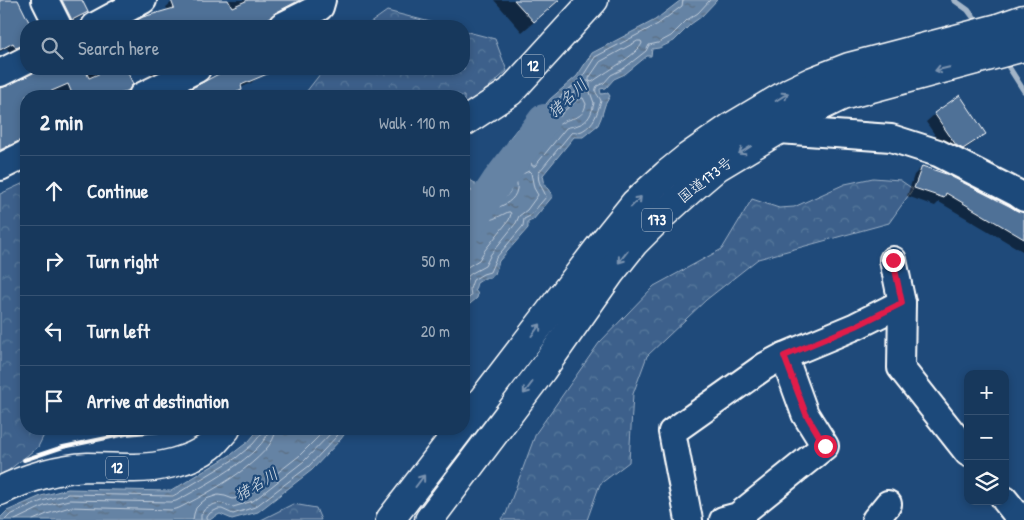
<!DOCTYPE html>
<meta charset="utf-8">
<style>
:root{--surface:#17385c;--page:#203f62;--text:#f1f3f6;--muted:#9eacbb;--line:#365272}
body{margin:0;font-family:"Patrick Hand","Klee One",sans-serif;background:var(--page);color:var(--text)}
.controls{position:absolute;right:15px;bottom:15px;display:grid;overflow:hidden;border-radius:10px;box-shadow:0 2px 8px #0003}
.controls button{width:45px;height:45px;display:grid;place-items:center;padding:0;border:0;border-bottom:1px solid var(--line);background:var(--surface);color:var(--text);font:25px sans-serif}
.stop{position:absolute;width:15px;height:15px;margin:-11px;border:4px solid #e11d48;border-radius:50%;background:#fff}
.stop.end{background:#e11d48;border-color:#fff;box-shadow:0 1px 5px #0008}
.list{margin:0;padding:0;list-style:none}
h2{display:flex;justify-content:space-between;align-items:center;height:65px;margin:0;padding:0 20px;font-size:21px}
h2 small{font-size:16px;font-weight:400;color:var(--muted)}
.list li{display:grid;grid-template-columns:32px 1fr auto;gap:15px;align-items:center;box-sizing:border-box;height:70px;padding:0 20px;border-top:1px solid var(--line)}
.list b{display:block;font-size:19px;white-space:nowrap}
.list em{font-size:16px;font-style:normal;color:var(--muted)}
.icon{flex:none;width:28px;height:28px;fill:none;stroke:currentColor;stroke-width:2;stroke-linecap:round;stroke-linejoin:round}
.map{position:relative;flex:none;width:1024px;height:520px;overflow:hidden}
.search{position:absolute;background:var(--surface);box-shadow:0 2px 8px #0003;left:20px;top:20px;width:450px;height:55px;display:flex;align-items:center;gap:12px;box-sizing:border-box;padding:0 18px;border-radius:20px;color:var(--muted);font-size:19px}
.panel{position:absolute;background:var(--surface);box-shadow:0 2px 8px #0003;left:20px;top:90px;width:450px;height:345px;border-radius:20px}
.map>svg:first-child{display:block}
</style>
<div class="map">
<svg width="1024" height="520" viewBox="0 0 1024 520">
<defs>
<pattern id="forest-crowns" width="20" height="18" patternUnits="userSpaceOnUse" patternTransform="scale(1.25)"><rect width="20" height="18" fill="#3c618b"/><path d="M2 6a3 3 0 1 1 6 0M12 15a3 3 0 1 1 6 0" fill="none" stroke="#59799c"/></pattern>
<pattern id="water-ripples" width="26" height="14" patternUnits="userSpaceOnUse" patternTransform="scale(1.25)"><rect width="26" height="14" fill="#6583a4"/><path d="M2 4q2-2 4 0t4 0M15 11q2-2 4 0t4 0" fill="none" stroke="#5b6d81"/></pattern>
</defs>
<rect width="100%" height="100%" fill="#1f4a7a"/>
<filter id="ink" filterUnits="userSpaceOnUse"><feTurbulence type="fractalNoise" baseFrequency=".02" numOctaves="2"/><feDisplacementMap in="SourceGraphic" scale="10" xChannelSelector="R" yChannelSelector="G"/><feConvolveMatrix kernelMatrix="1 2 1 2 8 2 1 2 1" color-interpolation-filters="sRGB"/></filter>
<g filter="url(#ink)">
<g fill="url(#forest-crowns)" stroke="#9eb0c5">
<path d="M387 11 446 26H366Z"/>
<path d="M464 31 495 39 507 71 464 109V96H303L324 69H464Z"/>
<path d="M873 178 900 180 913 189 889 223 758 259 706 300 647 356 633 394 629 462 600 484 587 520H501L506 514 536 433 599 343 654 286 722 249 752 199 779 208 794 207 845 184Z"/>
<path d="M26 182V429H47L38 447 0 477V194Z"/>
<path d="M293 504 316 508 321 520H261Z"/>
</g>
<g fill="url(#water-ripples)" stroke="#a3b5c8">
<path d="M681 0H717L701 17 691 24 674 41 659 48 652 49 651 56H647L625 74 614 79 606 88 600 89 601 94 608 93 610 96 605 105 601 118 598 125 583 137H574L543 175 545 185 553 196 533 220 528 222V228L499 261 495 274 491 278H485L477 283 475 290 478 294 477 298 464 309V188L470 180 475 183 477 200 482 203 487 201 485 197 488 194 493 198 502 194 506 187 502 173 506 167 519 164 520 161 511 147 507 146 509 139 517 129 535 118 550 99 577 76 592 53 655 20Z"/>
<path d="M259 429H348L341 439 312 470 258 512 232 519 220 514 214 517 210 520H0V518L7 511 41 496 68 489 171 491 232 454 249 441Z"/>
</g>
<g fill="#0007">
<path d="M0 0H16L29 26H26V52L10 53 7 48 0 52Z"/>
<path d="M53 0H81L87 11 81 17 66 25Z"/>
<path d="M176 0H199L211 26H134L140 20 168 11 166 7 172 2Z"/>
<path d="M212 0H300L295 5 268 18 262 24 256 26H217L220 25Z"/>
<path d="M494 0H560L522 32Z"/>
<path d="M35 69H124L132 84 120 96H26V145L20 144 12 146 0 152V88H7L34 74Z"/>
<path d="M150 69H167L152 76Z"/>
<path d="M233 69H253L257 78 251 83 240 88 241 90 234 96H180L221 74Z"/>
<path d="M935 114 984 134 975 142 954 157 948 154 926 122Z"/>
<path d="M922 167 1024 214V252L939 202 935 206 907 196 914 175Z"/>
</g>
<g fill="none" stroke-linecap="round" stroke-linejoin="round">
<g stroke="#c1cddb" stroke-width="1">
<path d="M638 41H641L642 43C639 54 602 74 592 82L589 81V78L600 62Z"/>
<path d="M588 81 590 83V92L594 103C592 112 589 122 578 125 574 127 571 126 566 128L535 166H532L530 155 522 143V141L524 138 542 127 558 107Z"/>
<path d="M580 98H583L586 104C582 122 572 115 560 124H557V121L563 112Z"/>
<path d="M464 190H471L473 203 481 207C486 207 488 205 492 203 500 200 508 198 511 189 512 184 508 177 508 173L510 171 521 168C530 158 520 151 514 142L520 133 538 122 553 103 581 79 595 57 658 24 682 6 683 0"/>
<path d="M464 197C467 201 467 206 472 210 480 216 486 213 494 209 504 205 515 201 517 189 518 185 516 181 516 177L529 171 531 173 534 188 538 195 527 210 519 216 516 223 491 254 485 266 472 273 468 276 464 288"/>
<path d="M464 213C479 227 492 220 508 212H510L511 214 509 220 485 250 479 260 464 269"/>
<path d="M464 303 471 296 470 289 473 280 483 274 490 272 496 258 523 226 524 219 530 216 546 197C544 189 536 182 539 172L571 133C574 132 579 132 582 131 595 124 597 113 601 101 599 95 593 93 597 86L604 83 611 75 623 69 646 51 649 45 658 43 671 36 687 20 698 13 710 0"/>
<path d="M5 520 10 515 42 501 68 494 173 496 236 458 253 444 262 433V429"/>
<path d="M15 520 44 506 69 500 171 502 176 501C197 490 267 453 269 429"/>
<path d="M33 520 47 514 70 507 171 510 179 508C203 496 275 458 276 429"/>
<path d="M193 520 194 514 196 508 201 503 206 499 218 495 225 496 233 499 249 495 299 456 326 429"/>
<path d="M201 520V515L204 510 208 507 215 504 221 503 233 507 253 501 304 461 335 429"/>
<path d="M207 520V517L210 513 218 509H222L233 514 255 507 309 466 337 436 342 429"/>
</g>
<g stroke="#a3b5c8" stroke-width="5.5">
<path d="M954 0 968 10 979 25"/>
<path d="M1005 61 1024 91"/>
</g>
<path stroke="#6583a4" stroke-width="32" d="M464 232 497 182 544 120"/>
</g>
<g fill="#507197" stroke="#fff">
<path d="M0 0H18L31 26H26V44L16 48 13 43 0 50Z"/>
<path d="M62 0H82L88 12 72 20Z"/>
<path d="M171 0H228L232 7 248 0H300L275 13 269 19 250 26H126L143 17 174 8Z"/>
<path d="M514 0H559L534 22Z"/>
<path d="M38 69H85L89 78 110 69H126L133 84 129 90 115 96H73L68 84 40 96H26V139L19 141 0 150V88L7 86 33 73Z"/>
<path d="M228 69H279L241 85 242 90 227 96H177Z"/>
<path d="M960 95 986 134 963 149 956 145 934 113Z"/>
<path d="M922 166 946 174 1009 206 1016 210 1024 213V239L946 193 944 198 914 188Z"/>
</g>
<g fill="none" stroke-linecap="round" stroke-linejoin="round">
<g stroke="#fff" stroke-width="30">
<g id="minor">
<path d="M45 0 58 26"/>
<path d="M95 26 143 0"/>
<path d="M282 26 320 7 322 0"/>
<path d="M0 73 26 60"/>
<path d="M142 96 197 69"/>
<path d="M779 130 891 138 938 153 1017 193 1024 198"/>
<path d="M0 167 26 154"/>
<path d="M893 260 902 303 901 368 968 453"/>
<path d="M1005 500 1021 520"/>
<path d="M689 520 672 432 765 366 784 356 856 326 902 303"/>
<path d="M723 520 738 516 825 446 805 414 784 356"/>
<path d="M875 520 888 504"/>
</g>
</g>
<g stroke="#fff" stroke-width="31">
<g id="major">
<path d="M464 122 510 92 594 0"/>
<path d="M0 491C26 478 59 468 88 467 104 467 119 468 134 468 159 468 191 461 210 446 216 441 221 434 226 429"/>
</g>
</g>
<g stroke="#fff" stroke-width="31">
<g id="highway">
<path d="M464 424 598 249 635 203 667 174 688 157 731 127 790 92 813 81 849 67 998 28 1024 19"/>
<path d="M390 520 460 429"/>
<path d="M429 520 542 370 611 272 634 243 660 217 690 190 717 167 807 113 842 96 1024 47"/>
</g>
</g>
<use href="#minor" stroke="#1f4a7a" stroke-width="26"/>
<use href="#major" stroke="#1f4a7a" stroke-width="28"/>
<use href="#highway" stroke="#1f4a7a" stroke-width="28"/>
<g stroke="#fff" stroke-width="4">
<path d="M61 430 67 429"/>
<path d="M24 460 63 447 126 434 183 429"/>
</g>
</g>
<defs><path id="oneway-shaft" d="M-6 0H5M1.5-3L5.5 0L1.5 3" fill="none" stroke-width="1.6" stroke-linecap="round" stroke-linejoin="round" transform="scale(1.25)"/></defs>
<g stroke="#7992af">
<use href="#oneway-shaft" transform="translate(942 69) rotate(166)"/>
<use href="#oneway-shaft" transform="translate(782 97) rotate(-32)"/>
<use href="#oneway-shaft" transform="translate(745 150) rotate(148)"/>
<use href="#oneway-shaft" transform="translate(636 202) rotate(-46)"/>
<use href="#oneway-shaft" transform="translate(623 257) rotate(128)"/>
<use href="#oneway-shaft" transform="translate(536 330) rotate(-53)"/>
<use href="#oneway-shaft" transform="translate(528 388) rotate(127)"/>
<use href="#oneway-shaft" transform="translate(420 481) rotate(-53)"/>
</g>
</g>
<g fill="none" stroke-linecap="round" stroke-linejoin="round" filter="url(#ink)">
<path stroke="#e11d48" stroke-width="6" d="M825 446 806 414 784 356 856 326 902 303 893 260"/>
</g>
<g text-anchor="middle" stroke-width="4.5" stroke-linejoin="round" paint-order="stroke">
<g fill="#1f4a7a" stroke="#bcc9d7" stroke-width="1">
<rect x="522" y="54.5" width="22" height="23" rx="4"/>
<rect x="642" y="208.5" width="30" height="23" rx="4"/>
<rect x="106" y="456.5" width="22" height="23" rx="4"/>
</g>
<g font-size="14" font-weight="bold" fill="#fff">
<text x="533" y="71">12</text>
<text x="657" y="225">173</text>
<text x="117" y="473">12</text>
</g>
<g font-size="15" fill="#fff" stroke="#1f4a7a">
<text transform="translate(705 180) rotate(-38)" y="5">国道173号</text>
</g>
<g font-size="16" font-style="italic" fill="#d8e0e8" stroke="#1f4a7a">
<text transform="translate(567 98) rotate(-43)" y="6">猪名川</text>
<text transform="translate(256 484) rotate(-31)" y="6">猪名川</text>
</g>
</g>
</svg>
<div class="controls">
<button>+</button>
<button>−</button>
<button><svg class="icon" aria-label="layers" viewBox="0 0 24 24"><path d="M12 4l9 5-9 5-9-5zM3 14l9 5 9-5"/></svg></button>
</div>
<div class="stop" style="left:825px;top:446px"></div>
<div class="stop end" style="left:893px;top:260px"></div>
<div class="search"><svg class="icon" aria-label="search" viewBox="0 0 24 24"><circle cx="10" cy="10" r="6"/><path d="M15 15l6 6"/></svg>Search here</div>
<section class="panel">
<h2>2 min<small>Walk · 110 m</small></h2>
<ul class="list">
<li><svg class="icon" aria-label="ahead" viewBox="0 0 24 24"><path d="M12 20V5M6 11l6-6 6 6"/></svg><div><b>Continue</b></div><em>40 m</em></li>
<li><svg class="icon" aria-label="right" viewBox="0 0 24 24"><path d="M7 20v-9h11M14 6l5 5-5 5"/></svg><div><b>Turn right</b></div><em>50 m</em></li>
<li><svg class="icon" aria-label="left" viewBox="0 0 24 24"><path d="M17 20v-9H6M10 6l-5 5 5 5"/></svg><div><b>Turn left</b></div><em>20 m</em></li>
<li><svg class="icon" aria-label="arrive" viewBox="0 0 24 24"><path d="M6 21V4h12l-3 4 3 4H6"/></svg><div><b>Arrive at destination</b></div></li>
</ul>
</section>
</div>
